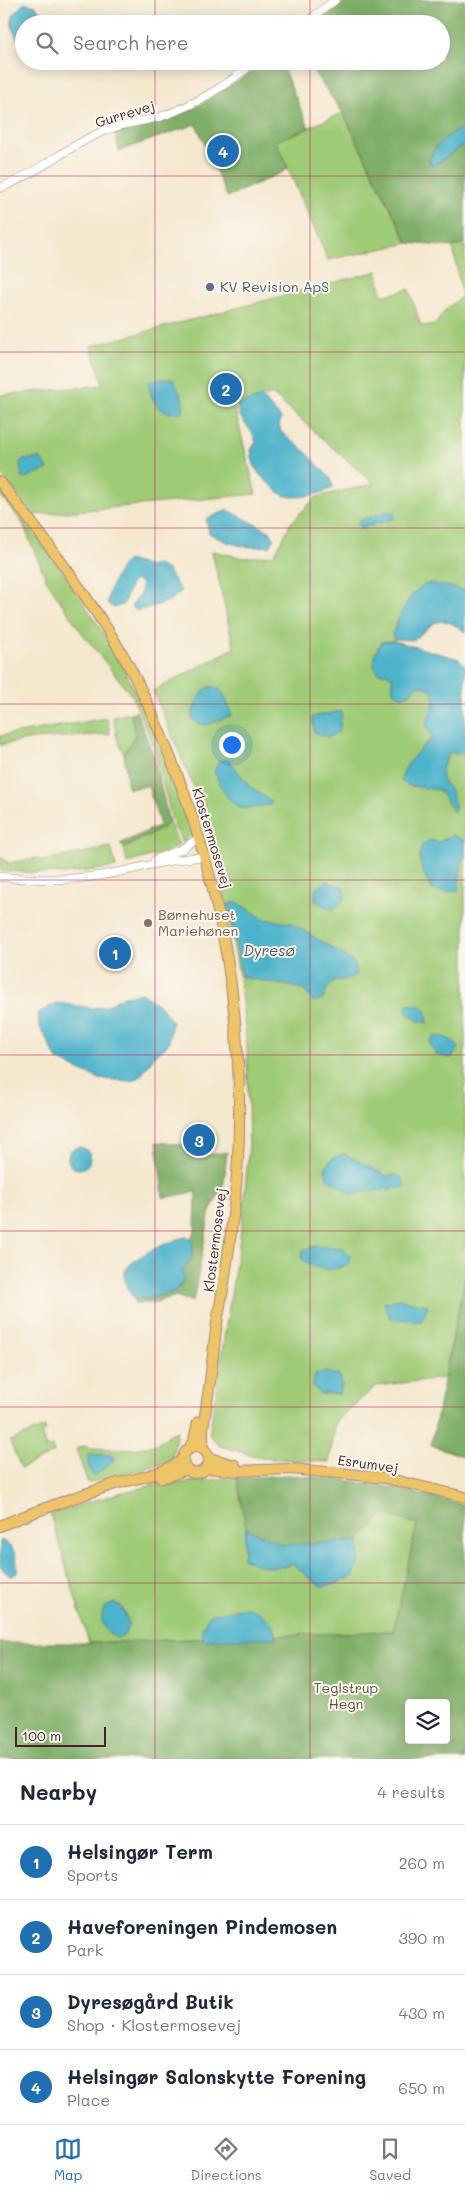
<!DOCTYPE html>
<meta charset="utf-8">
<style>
:root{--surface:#fff;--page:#f2f2f3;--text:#1f2937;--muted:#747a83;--line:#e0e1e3;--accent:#1f6fb2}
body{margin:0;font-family:Mali,sans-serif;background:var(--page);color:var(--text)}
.controls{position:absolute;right:15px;bottom:15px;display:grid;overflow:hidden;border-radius:5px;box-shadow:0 2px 12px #0003}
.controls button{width:45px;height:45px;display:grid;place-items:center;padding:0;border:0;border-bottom:1px solid var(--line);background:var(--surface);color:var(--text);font:25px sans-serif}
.scale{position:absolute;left:15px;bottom:12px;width:91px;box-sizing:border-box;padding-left:5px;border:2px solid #4a1f2b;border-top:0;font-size:14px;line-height:18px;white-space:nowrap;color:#4a1f2b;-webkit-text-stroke:4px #fbf7ec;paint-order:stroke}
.you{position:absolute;left:231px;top:744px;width:18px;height:18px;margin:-12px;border:4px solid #fff;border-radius:50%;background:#1a73e8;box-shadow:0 0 0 8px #1a73e833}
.badge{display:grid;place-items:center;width:32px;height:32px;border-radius:50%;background:var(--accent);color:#fff;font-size:16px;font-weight:700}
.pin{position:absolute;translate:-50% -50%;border:2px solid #fff;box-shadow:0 1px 5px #0006}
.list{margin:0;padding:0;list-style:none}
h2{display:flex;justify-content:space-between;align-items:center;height:65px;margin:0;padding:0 20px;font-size:21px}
h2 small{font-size:16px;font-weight:400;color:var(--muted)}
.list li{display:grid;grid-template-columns:32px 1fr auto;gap:15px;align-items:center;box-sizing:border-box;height:75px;padding:0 20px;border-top:1px solid var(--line)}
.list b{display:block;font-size:19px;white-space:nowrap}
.list p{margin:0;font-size:16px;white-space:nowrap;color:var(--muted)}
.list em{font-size:16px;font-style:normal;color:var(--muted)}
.icon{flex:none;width:28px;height:28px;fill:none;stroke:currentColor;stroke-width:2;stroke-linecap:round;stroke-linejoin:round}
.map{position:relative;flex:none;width:465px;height:1759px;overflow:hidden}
.search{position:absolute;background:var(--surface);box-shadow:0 2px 12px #0003;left:15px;right:15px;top:15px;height:55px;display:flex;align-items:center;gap:12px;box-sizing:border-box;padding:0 18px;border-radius:28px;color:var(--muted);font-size:19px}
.sheet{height:365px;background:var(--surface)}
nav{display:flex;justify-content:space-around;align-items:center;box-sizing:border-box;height:70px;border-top:1px solid var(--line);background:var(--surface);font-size:14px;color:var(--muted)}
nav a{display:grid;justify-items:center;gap:2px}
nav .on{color:var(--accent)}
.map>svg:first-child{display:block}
</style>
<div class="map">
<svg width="465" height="1759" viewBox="0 0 465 1759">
<rect width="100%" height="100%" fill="#fbf7ec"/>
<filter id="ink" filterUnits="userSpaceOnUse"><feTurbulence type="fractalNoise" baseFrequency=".02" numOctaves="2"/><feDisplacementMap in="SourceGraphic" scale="10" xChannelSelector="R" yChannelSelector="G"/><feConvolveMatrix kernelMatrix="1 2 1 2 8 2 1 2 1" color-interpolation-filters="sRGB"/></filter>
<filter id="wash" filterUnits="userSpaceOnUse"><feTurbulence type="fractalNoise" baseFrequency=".0096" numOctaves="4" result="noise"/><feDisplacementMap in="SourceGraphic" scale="20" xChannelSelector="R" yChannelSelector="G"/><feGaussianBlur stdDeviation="1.12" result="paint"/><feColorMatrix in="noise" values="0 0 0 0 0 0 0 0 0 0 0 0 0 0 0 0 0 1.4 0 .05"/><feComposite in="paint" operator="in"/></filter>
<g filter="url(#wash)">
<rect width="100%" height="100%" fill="#f4e8cf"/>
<g fill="#9fca76" stroke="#747450">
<path d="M343 113 408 243 328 260 276 141Z"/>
<path d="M465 243V590L429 583 392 634 394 641 382 642 376 653 374 667 392 676 393 691 410 694 417 685C443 688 434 707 426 723L432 739 423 746 407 785 439 790 454 811 450 789 442 780 441 770 450 752 459 754 465 750V1278L444 1378 376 1386 336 1421 329 1462 263 1458 220 1446 209 1435 242 1224 249 1144 247 1047 239 975 221 880 199 799 153 691 234 648 212 551 244 558 274 555 291 523 316 497 374 484 272 394 234 406 256 494 34 515 0 473V395L103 385 91 346 378 271 382 296 409 289 421 326 435 325 446 309 462 296 453 247Z"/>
<path d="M0 490C51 554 100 619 136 693L132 696 82 633 60 601 46 579 23 524 0 495Z"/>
<path d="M137 695 171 768 194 833 182 843 172 820 154 746 133 698Z"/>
<path d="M131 713 135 735 124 754 117 738 113 717Z"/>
<path d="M107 718 110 734 33 739 0 745V736Z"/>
<path d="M169 822 179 845 165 852 127 863 124 848 161 829Z"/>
<path d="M111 847 116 867 64 874 0 871V857L9 863 38 858 41 861Z"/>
<path d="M45 1427 46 1431 41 1433 46 1448 52 1446 54 1453 21 1468 10 1441Z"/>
<path d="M177 1431 172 1458 166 1463 88 1483 76 1449 83 1446 92 1448C109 1449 138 1450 154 1445 163 1442 168 1433 177 1431Z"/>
<path d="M237 1478 246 1528 243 1558 283 1567 293 1564 299 1569 360 1558 359 1541 384 1514 417 1524 394 1631 89 1643 50 1514 123 1492 154 1485Z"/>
</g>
<g fill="#7fae67" stroke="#646649" fill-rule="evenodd">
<path d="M347 0H465V127L444 139 430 157 437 164 465 144V243L453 247 408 243 343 113 306 61H441V24H317Z"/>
<path d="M269 61H280L309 128 276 141 288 168 281 173 227 197 196 124 119 151 115 134 193 109Z"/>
<path d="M136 711 154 757 169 822 161 829 124 848 120 844 160 825 148 786 128 789 124 754 135 735 131 713Z"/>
<path d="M157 1142 186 1145 202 1156 227 1152 224 1183 210 1212 193 1302 176 1296 153 1303H136L133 1297 147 1299 176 1291 182 1269 191 1260 193 1253 191 1238 195 1232 196 1192 163 1198Z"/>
<path d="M465 1278V1457L431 1445Z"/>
<path d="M288 1475 339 1479 395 1488 465 1505V1759H0V1643H89L393 1631 417 1524 384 1514 359 1541 283 1545 246 1528 237 1478ZM409 1703H446V1740H409Z"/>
</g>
<g fill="#4db3cb" stroke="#4c697b">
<path d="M25 3 36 6C41 12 44 16 43 24H24V44H21C9 26 7 17 25 3Z"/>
<path d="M465 127V144L439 162 432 165 429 161C434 144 450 134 465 127Z"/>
<path d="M161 379H173L182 397 184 411C161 418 152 404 148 383L151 380Z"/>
<path d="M261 397 281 418 279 424 281 432 307 453 331 479 333 488C320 494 297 500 283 495 279 493 274 488 271 485 257 473 253 469 251 450L256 442C252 426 240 425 237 405Z"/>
<path d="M40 458 48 469 22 479 20 462 23 460Z"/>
<path d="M228 510 271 532 274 538 271 546C247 549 229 545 209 533L206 519Z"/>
<path d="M387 512H393L395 518 361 528 358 521Z"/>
<path d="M128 560 150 567 156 564 167 570 181 591C172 603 151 607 137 611L131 607 141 592 142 583 135 580 131 584 123 605 113 608 107 603C109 587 117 571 128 560Z"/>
<path d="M429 583 465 590V632C439 612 435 622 414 640L394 639 392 634C399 617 410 588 429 583Z"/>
<path d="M394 641 459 659 465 665V750L459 754 450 752 441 770 442 780 450 789 456 809 454 812 439 790 407 785 401 781C405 762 418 751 432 739L426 723C434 707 443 688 417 685L410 694 401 697 393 691 392 676 386 673H379L374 667 375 653 382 642Z"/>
<path d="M209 687C224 685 228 704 232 716 217 718 205 733 192 719 194 705 197 695 209 687Z"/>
<path d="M342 711 339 732 328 737 314 732 312 717Z"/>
<path d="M229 760 249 786 271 801 270 805C261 806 251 809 242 808 230 807 218 781 214 771L219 761Z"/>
<path d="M453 835 465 841V857L462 860 458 890 448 892 432 890C424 875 416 861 422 845L431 840 439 842Z"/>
<path d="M328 881 344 888 345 899 333 910 315 901 316 888Z"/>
<path d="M237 902 264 919 291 923 342 954 355 964 357 973C342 988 333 968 323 999L313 1002 304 989 242 977 228 904Z"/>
<path d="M142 993 160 1006 172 1021 169 1042 165 1048 155 1055 140 1077 131 1081 99 1079 57 1060 39 1025 38 1013 57 1003 92 1008 107 1006 124 996Z"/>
<path d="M417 1004 426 1011 428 1023 419 1021 407 1013 406 1005Z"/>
<path d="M433 1036C445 1037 452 1038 459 1048L451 1058 436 1055 430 1043Z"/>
<circle cx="79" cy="1158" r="11"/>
<path d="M344 1154 387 1176 396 1175 402 1178 405 1187 351 1194 327 1178 325 1167 333 1158Z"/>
<path d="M185 1237 191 1238C195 1251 192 1260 182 1269L184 1280 176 1291 147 1299 133 1297C128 1290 122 1280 125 1272 130 1257 170 1241 185 1237Z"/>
<path d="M316 1246 342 1248 350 1255 349 1264C334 1272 313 1271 301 1258L303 1250Z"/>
<path d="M396 1299 428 1305 422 1322 390 1318 384 1303Z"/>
<path d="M326 1372 340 1376 342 1385 339 1394H320L313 1386 315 1374Z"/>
<path d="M88 1454 111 1455 115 1459 96 1475H92L88 1464Z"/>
<path d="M246 1528 283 1545 359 1541 360 1558 354 1576C317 1593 321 1587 293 1564 275 1569 258 1568 243 1558Z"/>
<path d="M0 1540C15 1546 18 1558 17 1573L11 1577 0 1567Z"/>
<path d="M114 1603 121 1606 129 1623 125 1634 118 1638C104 1634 99 1622 104 1608Z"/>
<path d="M245 1607C261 1612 274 1620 277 1638L203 1640 202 1628 209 1615Z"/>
</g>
</g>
<g filter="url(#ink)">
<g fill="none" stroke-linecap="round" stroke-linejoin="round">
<g stroke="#9f847d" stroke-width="9">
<g id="minor">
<path d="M304 24 335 0"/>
<path d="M0 188C37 174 67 146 104 131 122 123 142 122 160 117 196 105 227 85 256 61"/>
<path d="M155 860 182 849 199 838"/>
<path d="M0 877C32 879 64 881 96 876 132 871 168 858 205 857"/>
</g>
</g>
<g stroke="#9f847d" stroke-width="12">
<g id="major">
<path d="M0 482C44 538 87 594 123 655 139 683 152 713 164 742 215 862 241 991 239 1122 239 1175 232 1229 224 1283 221 1301 217 1319 215 1338 212 1368 208 1398 203 1428V1449"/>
<circle cx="196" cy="1460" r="13"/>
<path d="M190 1447 194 1440 198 1422"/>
<path d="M209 1458 235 1465"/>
<path d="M206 1468 237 1471 290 1469 339 1473 385 1478 465 1497"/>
<path d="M162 1478 187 1469"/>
<path d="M0 1526C35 1511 70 1499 106 1487 131 1478 160 1477 182 1460"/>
</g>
</g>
<use href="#minor" stroke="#fff" stroke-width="8"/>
<use href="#major" stroke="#eec469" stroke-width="10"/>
</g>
</g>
<path fill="none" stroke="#c2185b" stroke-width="1" stroke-opacity="0.55" d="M155 0V24M310 0V24M155 61V1759M310 61V1759M0 176H465M0 352H465M0 528H465M0 704H465M0 880H465M0 1055H465M0 1231H465M0 1407H465M0 1583H465"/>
<circle fill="#5c6f8a" stroke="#fbf7ec" stroke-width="2" cx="210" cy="287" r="5"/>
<circle fill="#8d6e63" stroke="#fbf7ec" stroke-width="2" cx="148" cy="923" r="5"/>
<g text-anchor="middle" stroke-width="4" stroke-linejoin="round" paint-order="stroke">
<g font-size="14" fill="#4a1f2b" stroke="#fbf7ec">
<text transform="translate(125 114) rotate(-17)" y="5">Gurrevej</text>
<text transform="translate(212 838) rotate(73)" y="5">Klostermosevej</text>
<text transform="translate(215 1240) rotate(-83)" y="5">Klostermosevej</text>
<text transform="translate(368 1464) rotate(8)" y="5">Esrumvej</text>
</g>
<g font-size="14" fill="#4e5e75" stroke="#fbf7ec" text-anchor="start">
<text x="220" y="292">KV Revision ApS</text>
</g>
<g font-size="14" fill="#785e54" stroke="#fbf7ec" text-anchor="start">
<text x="158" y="920">Børnehuset<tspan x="158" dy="16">Mariehønen</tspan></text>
</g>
<g font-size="14" fill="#645242" stroke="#fbf7ec">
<text x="346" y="1693">Teglstrup<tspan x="346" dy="16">Hegn</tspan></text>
</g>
<g font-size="15" font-style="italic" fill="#4b5a6b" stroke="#fbf7ec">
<text x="269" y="956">Dyresø</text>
</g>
</g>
</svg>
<div class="controls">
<button><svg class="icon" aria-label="layers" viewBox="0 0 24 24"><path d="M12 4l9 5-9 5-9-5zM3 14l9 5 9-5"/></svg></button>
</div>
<div class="scale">100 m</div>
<div class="you"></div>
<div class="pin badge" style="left:115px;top:953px">1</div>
<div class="pin badge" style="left:226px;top:389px">2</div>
<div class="pin badge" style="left:199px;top:1140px">3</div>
<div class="pin badge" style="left:223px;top:151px">4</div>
<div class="search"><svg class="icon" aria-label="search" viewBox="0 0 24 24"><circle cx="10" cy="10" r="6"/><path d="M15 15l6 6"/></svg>Search here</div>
</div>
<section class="sheet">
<h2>Nearby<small>4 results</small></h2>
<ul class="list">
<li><span class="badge">1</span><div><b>Helsingør Term</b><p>Sports</p></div><em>260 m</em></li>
<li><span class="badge">2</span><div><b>Haveforeningen Pindemosen</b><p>Park</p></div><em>390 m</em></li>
<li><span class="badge">3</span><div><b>Dyresøgård Butik</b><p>Shop · Klostermosevej</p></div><em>430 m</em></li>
<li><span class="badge">4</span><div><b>Helsingør Salonskytte Forening</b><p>Place</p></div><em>650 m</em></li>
</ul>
</section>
<nav>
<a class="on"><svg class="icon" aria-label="map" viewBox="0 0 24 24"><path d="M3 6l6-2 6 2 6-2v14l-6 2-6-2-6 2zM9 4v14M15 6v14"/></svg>Map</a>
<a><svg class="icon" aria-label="directions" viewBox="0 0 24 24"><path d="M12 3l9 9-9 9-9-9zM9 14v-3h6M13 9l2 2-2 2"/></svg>Directions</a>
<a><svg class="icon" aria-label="saved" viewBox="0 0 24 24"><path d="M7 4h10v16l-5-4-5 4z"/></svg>Saved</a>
</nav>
